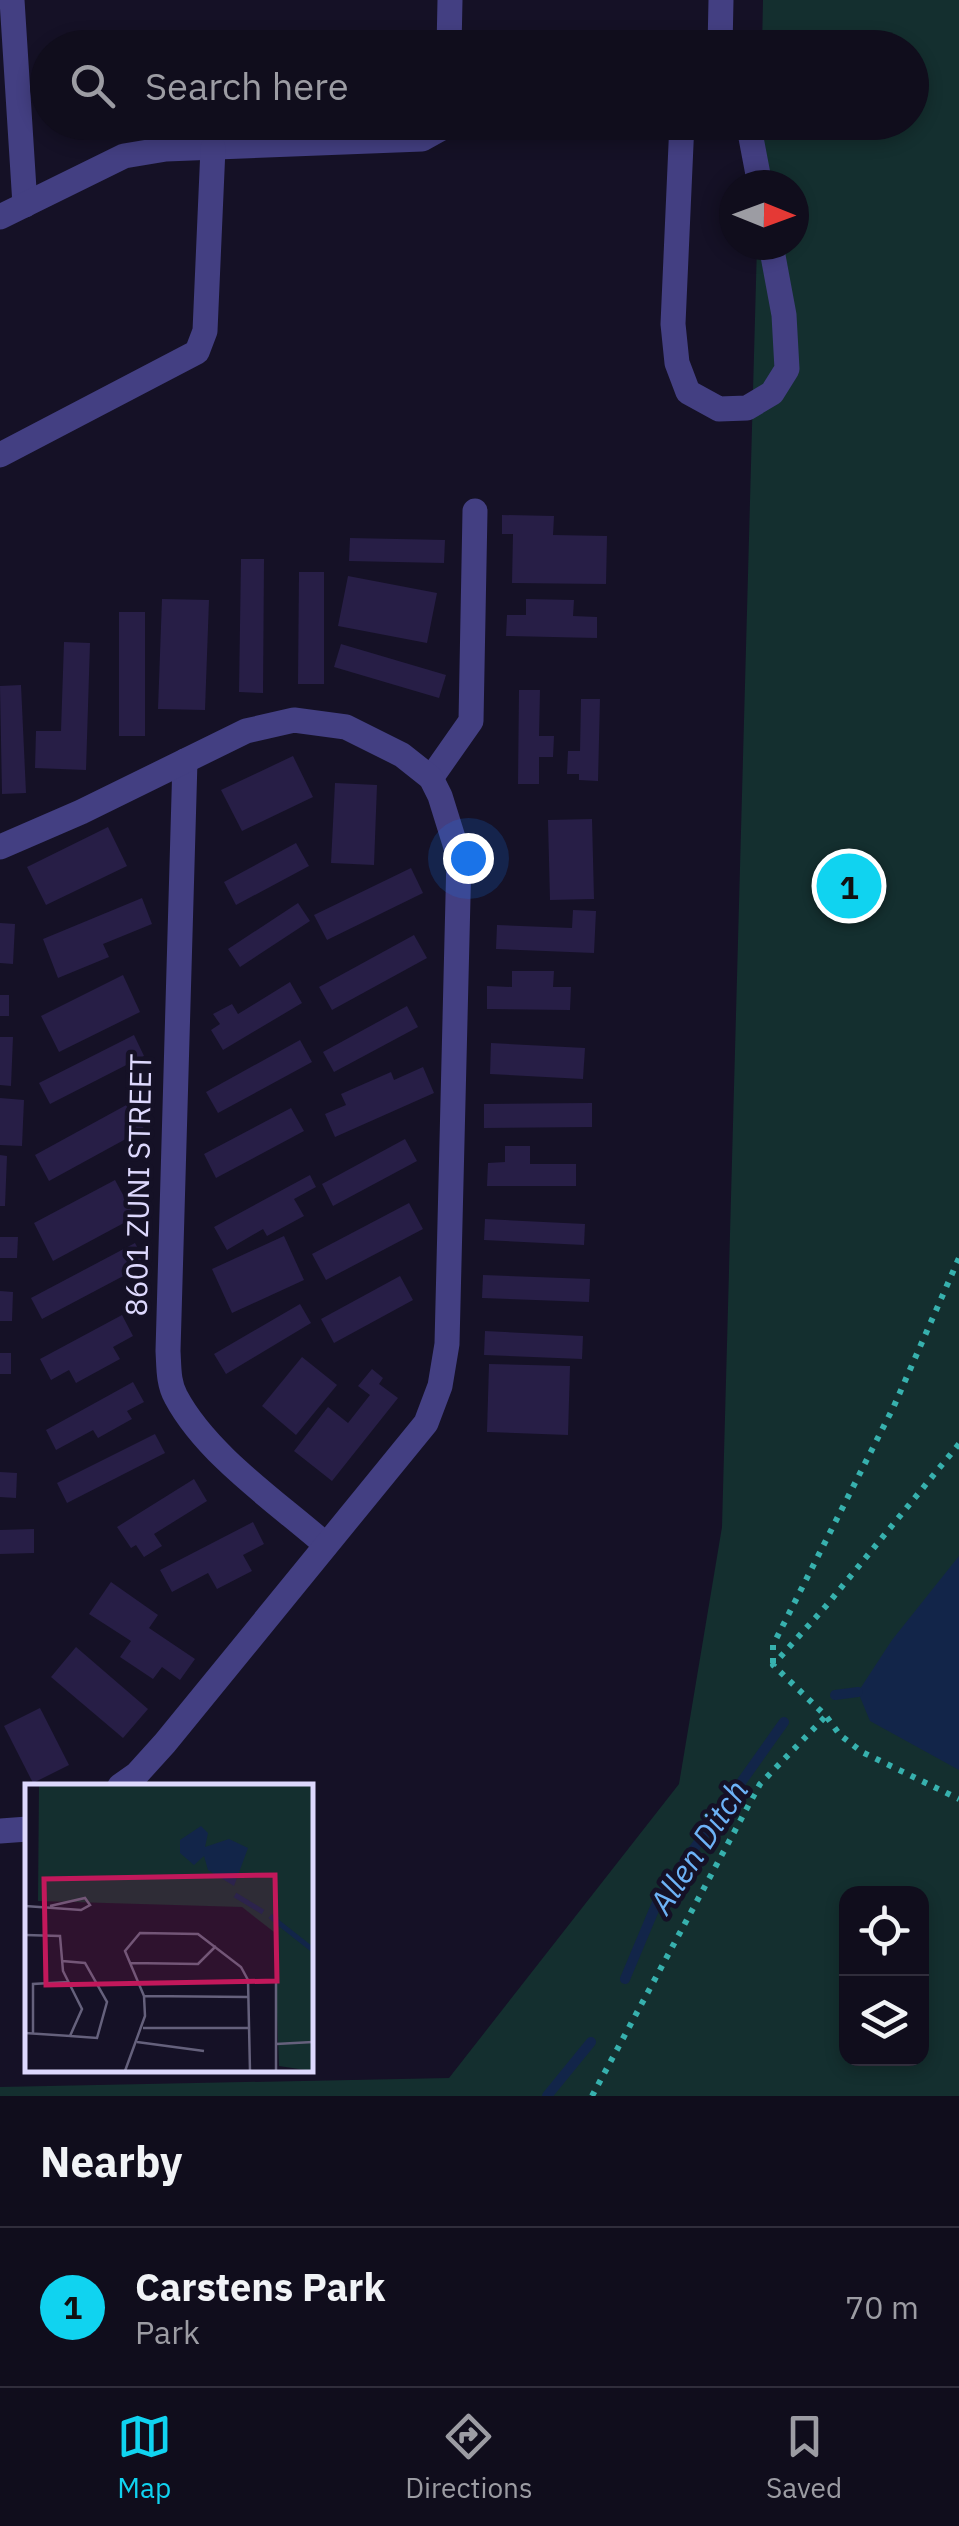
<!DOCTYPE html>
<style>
:root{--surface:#100d1c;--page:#1e1b29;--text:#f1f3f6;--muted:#9c9ca3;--line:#302d3b;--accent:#10d3f0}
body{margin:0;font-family:"IBM Plex Sans",sans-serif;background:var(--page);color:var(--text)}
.controls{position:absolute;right:30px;bottom:30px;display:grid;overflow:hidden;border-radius:20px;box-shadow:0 5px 15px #0003}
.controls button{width:90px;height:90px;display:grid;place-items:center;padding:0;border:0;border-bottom:2px solid var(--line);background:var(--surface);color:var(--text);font:50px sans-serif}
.compass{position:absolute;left:719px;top:170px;width:90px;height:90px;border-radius:50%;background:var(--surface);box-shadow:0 5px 15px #0003;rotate:91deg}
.you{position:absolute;left:468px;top:858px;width:35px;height:35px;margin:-25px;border:8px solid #fff;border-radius:50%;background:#1a73e8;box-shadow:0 0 0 15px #1a73e833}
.badge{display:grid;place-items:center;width:65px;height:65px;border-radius:50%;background:var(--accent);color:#111;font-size:32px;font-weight:700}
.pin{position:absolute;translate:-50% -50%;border:5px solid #fff;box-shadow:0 2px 10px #0006}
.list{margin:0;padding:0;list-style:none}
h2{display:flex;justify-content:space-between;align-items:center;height:130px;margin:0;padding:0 40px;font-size:42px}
h2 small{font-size:32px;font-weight:400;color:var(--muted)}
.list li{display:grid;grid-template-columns:65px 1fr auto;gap:30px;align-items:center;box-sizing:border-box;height:160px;padding:0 40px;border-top:2px solid var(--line)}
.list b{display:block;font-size:38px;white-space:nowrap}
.list p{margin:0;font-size:32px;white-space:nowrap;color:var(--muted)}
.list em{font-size:32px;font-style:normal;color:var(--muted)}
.icon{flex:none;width:55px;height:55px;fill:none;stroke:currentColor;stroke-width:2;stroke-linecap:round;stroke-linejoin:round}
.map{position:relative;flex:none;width:959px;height:2096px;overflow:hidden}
.search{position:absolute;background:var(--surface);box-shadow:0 5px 15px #0003;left:30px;right:30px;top:30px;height:110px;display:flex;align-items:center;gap:25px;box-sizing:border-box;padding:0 35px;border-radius:55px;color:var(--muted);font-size:38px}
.sheet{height:290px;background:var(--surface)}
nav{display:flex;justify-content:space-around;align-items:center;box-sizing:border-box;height:140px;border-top:2px solid var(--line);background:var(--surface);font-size:28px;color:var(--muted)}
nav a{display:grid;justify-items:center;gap:5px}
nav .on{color:var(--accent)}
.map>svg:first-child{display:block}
</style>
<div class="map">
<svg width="959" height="2096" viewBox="0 0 959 2096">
<rect width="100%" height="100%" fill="#151126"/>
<path fill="#142f2f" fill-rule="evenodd" d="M763 0H959V2096H0V2087L449 2078 679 1784 722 1527 757 245H794V185H758L760 123 912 122V48L762 47ZM846 1894H922V2058H846Z"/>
<path fill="#122549" d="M959 1556V1770L870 1721 858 1692 892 1640Z"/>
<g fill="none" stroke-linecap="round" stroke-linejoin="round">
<g stroke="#122549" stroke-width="10">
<path d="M835 1695 858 1692"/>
<path d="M625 1979 659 1898 784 1722"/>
<path d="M547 2096 591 2042"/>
</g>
</g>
<g fill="#271e46">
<path d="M502 515 554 516 553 535 607 536 606 584 512 583 513 534H502Z"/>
<path d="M350 538 445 540 444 563 349 561Z"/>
<path d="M241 559H264L263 693 239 692Z"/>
<path d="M299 572H324V684H298Z"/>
<path d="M348 576 437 593 427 643 338 626Z"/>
<path d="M162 599 209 600 205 710 158 709Z"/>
<path d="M526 599 574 600 573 616 597 617V638L506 636 507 615H526Z"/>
<rect x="119" y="612" width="26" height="124"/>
<path d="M64 642 90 643 86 770 35 768 36 731H61Z"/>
<path d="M341 644 446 675 439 698 334 667Z"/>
<path d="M21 685 26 793 2 794 0 686Z"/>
<path d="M519 690H540L539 736H554L553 757H539V784H518Z"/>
<path d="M581 699H600L598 781 579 780V774H567L568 751H580Z"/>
<path d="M293 756 313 797 242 831 221 790Z"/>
<path d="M335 783 377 785 374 865 331 863Z"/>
<path d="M592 819 594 899 550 900 548 820Z"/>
<path d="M108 827 127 866 46 905 27 867Z"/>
<path d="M296 843 309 866 236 905 224 882Z"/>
<path d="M411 868 423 893 327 940 314 915Z"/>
<path d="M142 898 152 924 103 944 109 957 58 978 43 939Z"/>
<path d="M298 903 310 921 240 967 228 949Z"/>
<path d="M573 910 596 911 594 953 496 949 497 925 572 928Z"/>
<path d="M0 923 15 924 13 964 0 963Z"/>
<path d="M414 935 427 958 332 1010 319 987Z"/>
<path d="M512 971H554L553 987H571L570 1010 487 1009V986L512 987Z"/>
<path d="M123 975 140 1012 59 1052 41 1016Z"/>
<path d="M290 982 302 1003 223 1050 211 1030 220 1024 213 1014 232 1004 238 1014Z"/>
<rect x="0" y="995" width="9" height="21"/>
<path d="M407 1006 418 1027 334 1072 323 1052Z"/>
<path d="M134 1035 144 1056 50 1104 39 1083Z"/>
<path d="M0 1037H13L11 1086 0 1085Z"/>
<path d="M300 1040 312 1062 218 1113 206 1092Z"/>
<path d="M491 1043 585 1048 583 1079 490 1074Z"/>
<path d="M423 1067 434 1093 335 1137 325 1114 346 1105 341 1094 391 1072 394 1080Z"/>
<path d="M0 1098 24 1100 22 1146 0 1145Z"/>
<path d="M130 1103 144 1129 49 1181 35 1155Z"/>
<path d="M592 1103V1127L484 1128V1104Z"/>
<path d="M291 1108 304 1131 216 1178 204 1154Z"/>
<path d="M405 1139 417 1161 333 1206 322 1184Z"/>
<path d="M505 1146H530V1164H576V1186H487L488 1163 505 1162Z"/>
<path d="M0 1155 7 1156 5 1206H0Z"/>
<path d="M310 1175 316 1187 294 1199 304 1216 267 1236 263 1229 227 1250 214 1227Z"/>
<path d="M115 1180 135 1217 53 1261 34 1223Z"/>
<path d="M409 1203 423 1229 326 1280 312 1254Z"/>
<path d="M485 1219 585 1224 584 1245 484 1240Z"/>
<path d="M284 1236 304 1280 232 1313 212 1269Z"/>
<path d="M0 1237H18L17 1258H0Z"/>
<path d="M135 1243 146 1264 42 1319 31 1298Z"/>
<path d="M483 1275 590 1279 589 1302 482 1298Z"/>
<path d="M400 1276 413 1300 334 1343 321 1319Z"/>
<path d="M0 1291 13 1292 12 1321H0Z"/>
<path d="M300 1304 311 1323 226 1374 214 1354Z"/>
<path d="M122 1315 133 1336 113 1347 120 1359 76 1383 69 1370 51 1380 40 1359Z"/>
<path d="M485 1331 583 1336 582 1359 484 1355Z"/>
<rect x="0" y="1353" width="11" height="21"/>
<path d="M302 1357 337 1385 296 1435 262 1406Z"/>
<path d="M489 1364 570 1366 568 1435 487 1432Z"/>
<path d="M372 1369 383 1378 379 1384 398 1398 332 1481 294 1451 328 1407 348 1423 370 1395 358 1386Z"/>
<path d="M133 1382 144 1402 127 1411 132 1419 98 1438 93 1430 56 1450 46 1430Z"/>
<path d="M155 1434 165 1453 67 1503 57 1483Z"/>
<path d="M0 1472 17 1473 16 1498 0 1497Z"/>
<path d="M194 1479 207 1501 154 1534 162 1546 144 1557 136 1545 131 1548 117 1527Z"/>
<path d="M253 1522 264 1544 243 1555 252 1571 217 1589 208 1573 172 1592 160 1570Z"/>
<path d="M34 1529V1553L0 1554V1530Z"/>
<path d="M111 1582 158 1615 149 1628 195 1659 180 1680 162 1667 153 1679 120 1657 131 1641 89 1614Z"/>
<path d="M76 1647 148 1709 123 1738 51 1677Z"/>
<path d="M40 1708 69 1765 33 1783 4 1726Z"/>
</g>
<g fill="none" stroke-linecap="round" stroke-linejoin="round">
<g stroke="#37b1ae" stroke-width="6" stroke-dasharray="5 8" stroke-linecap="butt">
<path d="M959 1444 826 1606 773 1665 826 1716 840 1735 862 1752 959 1799"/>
<path d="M773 1663V1645L894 1406 959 1258"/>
<path d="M592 2096 760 1784 826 1716"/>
</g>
<g stroke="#433f82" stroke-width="25">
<path d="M12 0 25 205"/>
<path d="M449 48 450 0"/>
<path d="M720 48 721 0"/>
<path d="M682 122 673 324 677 363 688 392 719 409 747 408 772 393 787 369 784 315 771 245"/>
<path d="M748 122 760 185"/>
<path d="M0 217 124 156 166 149 422 139 440 129 443 122"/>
<path d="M0 455 197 352 205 331 213 148"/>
<path d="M185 761 168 1351C169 1366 168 1383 176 1397 207 1455 277 1502 326 1545"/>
<path d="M431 778 471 721 475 511"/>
<path d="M0 847 81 812 246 731 294 720 346 727 402 755 431 778 440 796 459 857 447 1344 440 1386 426 1423 165 1743 137 1774 120 1786"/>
<path d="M0 1831 28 1829"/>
</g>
</g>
<g text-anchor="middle" stroke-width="9" stroke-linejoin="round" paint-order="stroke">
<g font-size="30" fill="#ddd8fd" stroke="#151126">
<text transform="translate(139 1185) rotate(-89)" y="10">8601 ZUNI STREET</text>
</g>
<g font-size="32" font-style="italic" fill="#6db2f6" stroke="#151126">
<text transform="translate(699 1847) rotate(-57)" y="11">Allen Ditch</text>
</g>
</g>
<g transform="translate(25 1784)">
<rect width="288" height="288" fill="#151126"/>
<path d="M14 0H287V287L254 282 249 148 217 123 13 117Z" fill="#142f2f"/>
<path d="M176 42 183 49 180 63 204 55 223 64 209 102 183 86 179 72 169 81 155 69V56Z" fill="#122549"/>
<path fill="none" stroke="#122549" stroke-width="5" d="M210 111 238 128M245 132 288 166"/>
<path fill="none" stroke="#65617c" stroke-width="2.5" d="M0 122 56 126 65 121 60 114 25 122M0 151 35 152 38 187 57 225 45 252 0 249M37 177 60 179 82 218 72 254 45 252M105 179 173 180 191 162M119 212 223 213M118 244H224M8 249V200L44 198M112 258 179 267M251 260 288 258M100 287 120 232 119 212 100 167 115 149 173 150 216 183 223 196 225 287M251 287V199"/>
<path fill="#c2185b" fill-opacity="0.15" stroke="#c2185b" stroke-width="5" d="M250 91 252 197 21 201 19 95Z"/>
<rect width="288" height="288" fill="none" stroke="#ddd8fd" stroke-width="5"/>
</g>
</svg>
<div class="controls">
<button><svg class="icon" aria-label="locate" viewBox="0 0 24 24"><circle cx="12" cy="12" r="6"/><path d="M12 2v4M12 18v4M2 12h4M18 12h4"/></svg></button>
<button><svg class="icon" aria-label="layers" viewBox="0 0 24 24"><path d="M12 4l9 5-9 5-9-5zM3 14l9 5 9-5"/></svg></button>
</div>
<svg class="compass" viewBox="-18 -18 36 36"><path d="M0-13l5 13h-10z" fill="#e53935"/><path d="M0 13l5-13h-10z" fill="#9c9ca3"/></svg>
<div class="you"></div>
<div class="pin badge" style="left:849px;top:886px">1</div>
<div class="search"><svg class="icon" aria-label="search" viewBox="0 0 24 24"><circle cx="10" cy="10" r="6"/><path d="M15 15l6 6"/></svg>Search here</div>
</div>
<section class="sheet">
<h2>Nearby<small></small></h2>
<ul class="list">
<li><span class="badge">1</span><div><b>Carstens Park</b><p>Park</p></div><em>70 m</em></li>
</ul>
</section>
<nav>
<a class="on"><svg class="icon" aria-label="map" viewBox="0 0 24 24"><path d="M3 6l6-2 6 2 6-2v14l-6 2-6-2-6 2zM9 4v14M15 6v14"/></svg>Map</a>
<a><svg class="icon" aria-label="directions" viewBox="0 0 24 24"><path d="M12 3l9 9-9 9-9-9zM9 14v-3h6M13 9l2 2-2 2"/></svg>Directions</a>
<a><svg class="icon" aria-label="saved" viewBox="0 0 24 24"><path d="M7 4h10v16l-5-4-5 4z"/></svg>Saved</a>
</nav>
